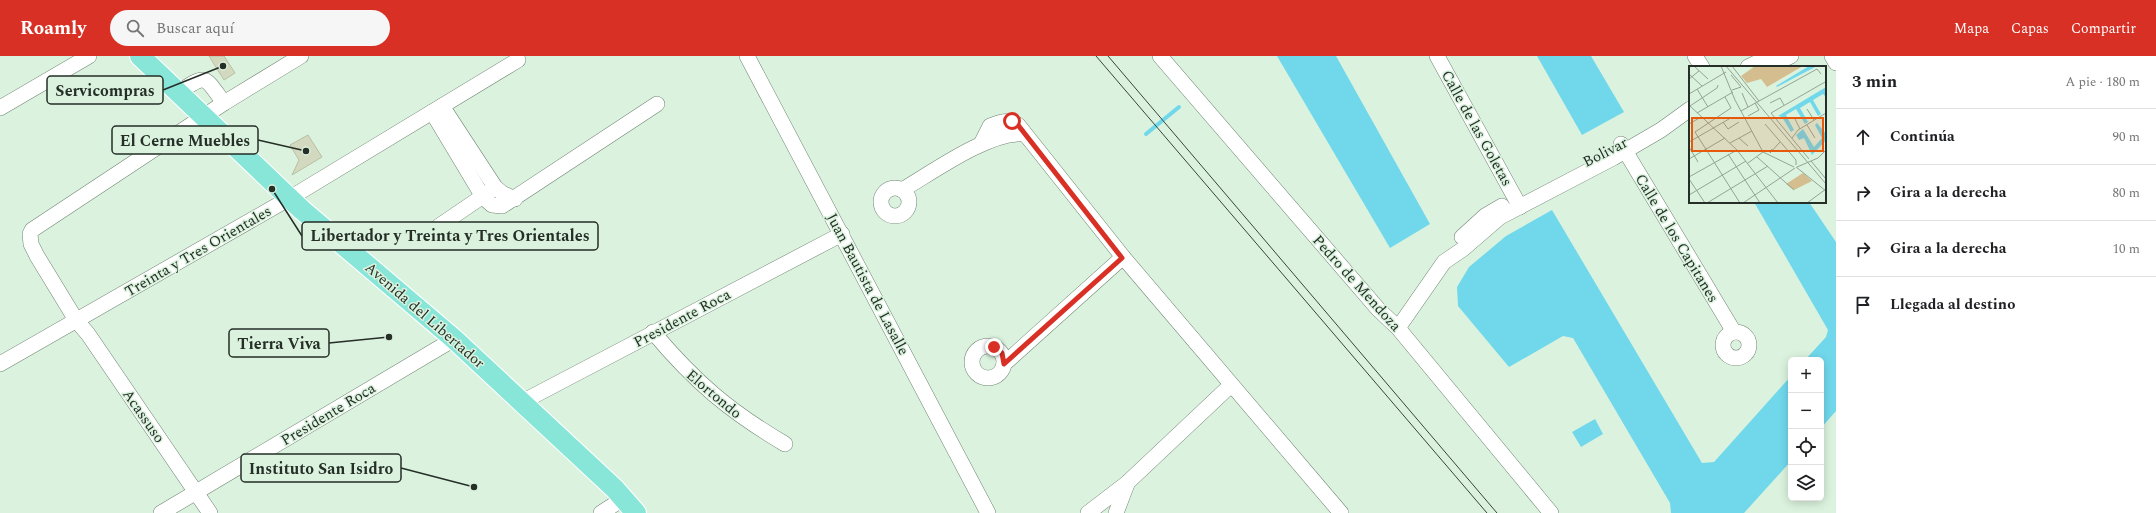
<!DOCTYPE html>
<html lang="es">
<meta charset="utf-8">
<style>
:root{--surface:#fff;--page:#f6f6f6;--text:#202124;--muted:#757577;--line:#e0e0e0;--accent:#d93025}
body{margin:0;font-family:Spectral,serif;background:var(--page);color:var(--text)}
.controls{position:absolute;right:12px;bottom:12px;display:grid;overflow:hidden;border-radius:6px;box-shadow:0 2px 10px #0003}
.controls button{width:36px;height:36px;display:grid;place-items:center;padding:0;border:0;border-bottom:1px solid var(--line);background:var(--surface);color:var(--text);font:20px sans-serif}
.stop{position:absolute;width:12px;height:12px;margin:-9px;border:3px solid #d93025;border-radius:50%;background:#fff}
.stop.end{background:#d93025;border-color:#fff;box-shadow:0 1px 4px #0008}
.list{margin:0;padding:0;list-style:none}
h2{display:flex;justify-content:space-between;align-items:center;height:52px;margin:0;padding:0 16px;font-size:17px}
h2 small{font-size:13px;font-weight:400;color:var(--muted)}
.list li{display:grid;grid-template-columns:26px 1fr auto;gap:12px;align-items:center;box-sizing:border-box;height:56px;padding:0 16px;border-top:1px solid var(--line)}
.list b{display:block;font-size:15px;white-space:nowrap}
.list em{font-size:13px;font-style:normal;color:var(--muted)}
.icon{flex:none;width:22px;height:22px;fill:none;stroke:currentColor;stroke-width:2;stroke-linecap:round;stroke-linejoin:round}
.map{position:relative;flex:none;width:1836px;height:457px;overflow:hidden}
header{display:flex;align-items:center;gap:24px;box-sizing:border-box;height:56px;padding:0 20px;background:var(--accent);color:#fff}
header strong{font-size:19px}
nav{display:flex;gap:22px;margin-inline-start:auto;font-size:14px}
.search{width:280px;height:36px;background:var(--page);display:flex;align-items:center;gap:10px;box-sizing:border-box;padding:0 14px;border-radius:22px;color:var(--muted);font-size:15px}
main{display:flex}
aside{flex:1;background:var(--surface)}
.map>svg:first-child{display:block}
</style>
<header>
<strong>Roamly</strong>
<div class="search"><svg class="icon" aria-label="search" viewBox="0 0 24 24"><circle cx="10" cy="10" r="6"/><path d="M15 15l6 6"/></svg>Buscar aquí</div>
<nav><a>Mapa</a><a>Capas</a><a>Compartir</a></nav>
</header>
<main>
<div class="map">
<svg width="1836" height="457" viewBox="0 0 1836 457">
<rect width="100%" height="100%" fill="#dbf3de"/>
<g fill="#71d8ec">
<path d="M1277 0H1336L1430 168 1390 192Z"/>
<path d="M1537 0H1591L1624 56 1582 79Z"/>
<path d="M1754 146H1809L1836 186V355L1821 372V304H1805L1826 281 1828 274Z"/>
<path d="M1552 154 1702 407 1714 406 1791 320V405L1744 457H1671L1670 447 1573 282 1563 280 1509 311 1458 250 1457 231 1469 211 1506 180Z"/>
<path d="M1595 363 1603 378 1581 391 1572 376Z"/>
</g>
<g fill="none" stroke-linecap="round" stroke-linejoin="round">
<path stroke="#71d8ec" stroke-width="4" d="M1146 78 1179 51"/>
</g>
<g fill="#d3d9be" stroke="#b9bfa4">
<path d="M209 0H224L235 17 224 24Z"/>
<path d="M308 79 322 101 292 119 299 104 290 89Z"/>
</g>
<g fill="none" stroke-linecap="round" stroke-linejoin="round">
<g stroke="#6f8472" stroke-width="16">
<g id="minor">
<path d="M747 0 988 457"/>
<path d="M1160 0 1378 253 1398 272 1551 457"/>
<path d="M1437 0 1520 151"/>
<path d="M1695 0 1702 11"/>
<path d="M1832 0 1836 7"/>
<path d="M1748 11 1770 0"/>
<path d="M1767 11 1791 0"/>
<path d="M178 37C207 17 204 20 224 47"/>
<path d="M442 50 495 131 502 137 515 143"/>
<path d="M0 52 89 0"/>
<path d="M432 56 483 141 492 149 502 150 657 48"/>
<path d="M981 88 990 70C1000 66 1008 63 1018 69L1123 201 1341 457"/>
<path d="M1621 88 1734 276"/>
<circle cx="895" cy="146" r="14"/>
<path d="M902 134C933 116 989 75 1024 78"/>
<path d="M439 170 489 136"/>
<path d="M1462 181 1485 160 1502 150"/>
<path d="M1398 272 1444 206 1463 193 1500 161 1613 102 1661 74 1690 53"/>
<circle cx="1736" cy="289" r="13"/>
<path d="M653 276C695 326 729 355 785 388"/>
<circle cx="988" cy="306" r="16"/>
<path d="M0 308 290 142 518 4"/>
<path d="M1004 308 1123 201"/>
<path d="M522 346 842 178"/>
<path d="M161 457 454 283"/>
<path d="M210 457 88 278 76 264 37 200 31 188 30 178 32 174 224 47 301 0"/>
<path d="M601 457 624 442"/>
<path d="M1088 457 1127 427 1231 329"/>
<path d="M1116 457 1127 428"/>
</g>
</g>
<g stroke="#fff" stroke-width="22">
<path id="major" d="M140 0 302 154 454 283 615 433 636 457"/>
</g>
<use href="#minor" stroke="#fff" stroke-width="15"/>
<use href="#major" stroke="#88e6d9" stroke-width="20"/>
<g stroke="#3a443c" stroke-width="1">
<path d="M1096 0 1487 457"/>
<path d="M1108 0 1497 457"/>
</g>
</g>
<g fill="none" stroke-linecap="round" stroke-linejoin="round">
<path stroke="#d93025" stroke-width="5" d="M994 291 1002 297 1004 308 1122 202 1018 69 1012 65"/>
</g>
<g text-anchor="middle" stroke-width="3" stroke-linejoin="round" paint-order="stroke">
<g font-size="15" fill="#252e27" stroke="#dbf3de">
<text transform="translate(1477 72) rotate(61)" y="5">Calle de las Goletas</text>
<text transform="translate(1605 96) rotate(-27)" y="5">Bolivar</text>
<text transform="translate(1677 182) rotate(59)" y="5">Calle de los Capitanes</text>
<text transform="translate(198 195) rotate(-30)" y="5">Treinta y Tres Orientales</text>
<text transform="translate(1357 227) rotate(48)" y="5">Pedro de Mendoza</text>
<text transform="translate(868 228) rotate(62)" y="5">Juan Bautista de Lasalle</text>
<text transform="translate(425 259) rotate(41)" y="5">Avenida del Libertador</text>
<text transform="translate(682 262) rotate(-28)" y="5">Presidente Roca</text>
<text transform="translate(714 338) rotate(40)" y="5">Elortondo</text>
<text transform="translate(328 358) rotate(-31)" y="5">Presidente Roca</text>
<text transform="translate(144 360) rotate(55)" y="5">Acassuso</text>
</g>
</g>
<g transform="translate(1689 10)">
<rect width="137" height="137" fill="#dbf3de"/>
<path d="M66 0H114L78 21 72 13 58 17 52 10ZM114 107 123 115 105 124 97 118Z" fill="#d4be90"/>
<path d="M120 0H128L88 21 87 20ZM137 21V31L134 28 124 34 132 48 129 50 121 36 111 42 119 56 116 58 107 43 97 49 105 64 102 66 93 51 89 50ZM128 57 137 68V74L123 89 115 72 110 74 107 69 114 63 125 81 133 72 126 59Z" fill="#71d8ec"/>
<path fill="none" stroke="#92a495" stroke-width="1" d="M5 0 19 13M32 0 46 34 74 86 105 101M37 0 137 118M43 0 70 35M0 8 13 20M42 9 52 21 43 24M0 13 10 5M8 23 19 41M53 27 59 41M0 28 37 6M36 31 42 42 6 66 51 137M81 37 91 32 95 39M0 39 48 84 89 137M1 40 28 22 29 19M118 43 125 54M52 45 128 3 132 8M8 47 44 26M59 50 70 44 66 37M105 51 111 63M34 56 39 63 50 56M0 58 12 51M76 58 107 94V99M118 59 126 72M50 72 59 80M103 72 109 64 137 47M0 76 40 53M41 77 63 65M0 81 9 96M83 83 81 87 91 76M39 88 71 137M68 91 105 124M0 93 36 72M120 93 82 47 136 16M122 95 137 113M59 97 74 86M107 101 137 125M108 101 129 92 137 84M0 111 48 84M0 113 16 137M0 129 57 95M18 137 79 100M54 137 106 102M118 137 137 123"/>
<path fill="#e8590c" fill-opacity="0.15" stroke="#e8590c" stroke-width="2" d="M3 52H134V85H3Z"/>
<rect width="137" height="137" fill="none" stroke="#252e27" stroke-width="2"/>
</g>
<path fill="none" stroke="#252e27" stroke-width="1.5" d="M223 10L163 34M306 95L258 84M272 133L302 180M389 281L329 287M474 431L401 412"/>
<g fill="#252e27" stroke="#dbf3de" stroke-width="1.5">
<circle cx="223" cy="10" r="4"/>
<circle cx="306" cy="95" r="4"/>
<circle cx="272" cy="133" r="4"/>
<circle cx="389" cy="281" r="4"/>
<circle cx="474" cy="431" r="4"/>
</g>
<g fill="#dbf3de" stroke="#252e27" stroke-width="1.5">
<rect x="47" y="20" width="116" height="28" rx="4"/>
<rect x="112" y="70" width="146" height="28" rx="4"/>
<rect x="302" y="166" width="296" height="28" rx="4"/>
<rect x="229" y="273" width="100" height="28" rx="4"/>
<rect x="241" y="398" width="160" height="28" rx="4"/>
</g>
<g font-size="16" text-anchor="middle" font-weight="bold" fill="#252e27">
<text x="105" y="40">Servicompras</text>
<text x="185" y="90">El Cerne Muebles</text>
<text x="450" y="185">Libertador y Treinta y Tres Orientales</text>
<text x="279" y="293">Tierra Viva</text>
<text x="321" y="418">Instituto San Isidro</text>
</g>
</svg>
<div class="controls">
<button>+</button>
<button>−</button>
<button><svg class="icon" aria-label="locate" viewBox="0 0 24 24"><circle cx="12" cy="12" r="6"/><path d="M12 2v4M12 18v4M2 12h4M18 12h4"/></svg></button>
<button><svg class="icon" aria-label="layers" viewBox="0 0 24 24"><path d="M12 4l9 5-9 5-9-5zM3 14l9 5 9-5"/></svg></button>
</div>
<div class="stop" style="left:1012px;top:65px"></div>
<div class="stop end" style="left:994px;top:291px"></div>
</div>
<aside>
<h2>3 min<small>A pie · 180 m</small></h2>
<ul class="list">
<li><svg class="icon" aria-label="ahead" viewBox="0 0 24 24"><path d="M12 20V5M6 11l6-6 6 6"/></svg><div><b>Continúa</b></div><em>90 m</em></li>
<li><svg class="icon" aria-label="right" viewBox="0 0 24 24"><path d="M7 20v-9h11M14 6l5 5-5 5"/></svg><div><b>Gira a la derecha</b></div><em>80 m</em></li>
<li><svg class="icon" aria-label="right" viewBox="0 0 24 24"><path d="M7 20v-9h11M14 6l5 5-5 5"/></svg><div><b>Gira a la derecha</b></div><em>10 m</em></li>
<li><svg class="icon" aria-label="arrive" viewBox="0 0 24 24"><path d="M6 21V4h12l-3 4 3 4H6"/></svg><div><b>Llegada al destino</b></div></li>
</ul>
</aside>
</main>
